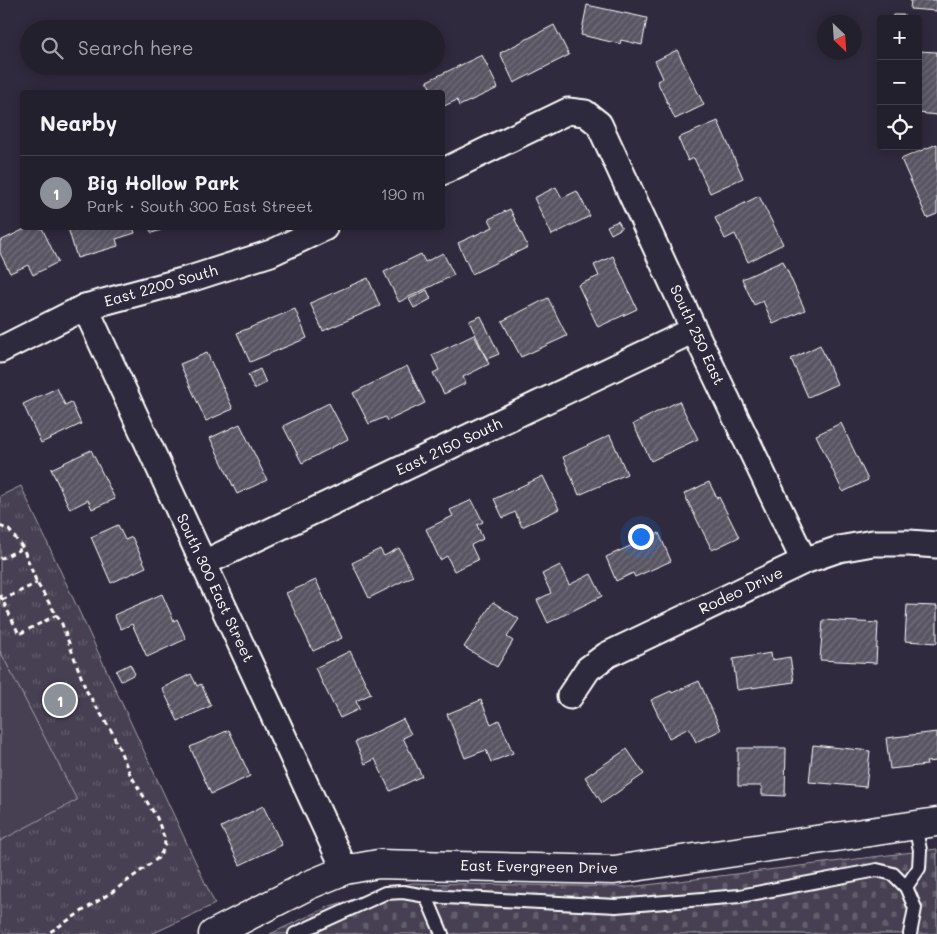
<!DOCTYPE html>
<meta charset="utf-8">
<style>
:root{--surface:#23202e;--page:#2b2836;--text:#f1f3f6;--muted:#a3a3aa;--line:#403e4a;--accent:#8c9099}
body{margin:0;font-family:Mali,sans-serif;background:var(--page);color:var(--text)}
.controls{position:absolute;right:15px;top:15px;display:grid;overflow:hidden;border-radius:5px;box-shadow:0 2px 12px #0003}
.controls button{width:45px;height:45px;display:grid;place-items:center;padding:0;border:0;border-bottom:1px solid var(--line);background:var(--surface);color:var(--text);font:25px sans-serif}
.compass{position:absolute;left:817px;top:15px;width:45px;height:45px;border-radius:50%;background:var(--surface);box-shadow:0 2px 12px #0003;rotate:155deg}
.you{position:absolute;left:640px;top:536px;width:18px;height:18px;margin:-12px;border:4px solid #fff;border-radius:50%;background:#1a73e8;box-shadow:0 0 0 8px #1a73e833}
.badge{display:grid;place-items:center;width:32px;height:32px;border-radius:50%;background:var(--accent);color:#fff;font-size:16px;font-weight:700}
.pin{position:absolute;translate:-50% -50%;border:2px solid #fff;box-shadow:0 1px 5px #0006}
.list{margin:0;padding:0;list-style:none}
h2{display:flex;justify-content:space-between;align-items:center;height:65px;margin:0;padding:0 20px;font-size:21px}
h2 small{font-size:16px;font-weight:400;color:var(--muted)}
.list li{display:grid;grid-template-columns:32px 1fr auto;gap:15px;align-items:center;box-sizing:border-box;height:75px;padding:0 20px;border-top:1px solid var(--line)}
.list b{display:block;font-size:19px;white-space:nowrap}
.list p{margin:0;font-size:16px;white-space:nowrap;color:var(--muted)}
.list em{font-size:16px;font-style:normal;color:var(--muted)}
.icon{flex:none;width:28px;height:28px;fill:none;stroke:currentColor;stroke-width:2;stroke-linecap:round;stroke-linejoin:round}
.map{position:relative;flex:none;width:937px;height:934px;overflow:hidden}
.search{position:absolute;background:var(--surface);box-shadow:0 2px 12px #0003;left:20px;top:20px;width:425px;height:55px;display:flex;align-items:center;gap:12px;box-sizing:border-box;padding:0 18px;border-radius:28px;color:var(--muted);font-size:19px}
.panel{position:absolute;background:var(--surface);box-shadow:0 2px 12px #0003;left:20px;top:90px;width:425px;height:140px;border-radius:5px}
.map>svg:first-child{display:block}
</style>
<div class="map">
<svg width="937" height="934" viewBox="0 0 937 934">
<defs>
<pattern id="cemetery-stones" width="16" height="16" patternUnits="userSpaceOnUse" patternTransform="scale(1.25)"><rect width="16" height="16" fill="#464152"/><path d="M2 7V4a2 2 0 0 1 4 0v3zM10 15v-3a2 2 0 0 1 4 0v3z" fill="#625e6c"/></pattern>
<pattern id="park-tufts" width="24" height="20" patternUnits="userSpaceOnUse" patternTransform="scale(1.25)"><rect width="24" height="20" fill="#464152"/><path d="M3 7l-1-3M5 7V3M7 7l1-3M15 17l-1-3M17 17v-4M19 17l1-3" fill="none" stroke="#625e6c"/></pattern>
<pattern id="building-hatch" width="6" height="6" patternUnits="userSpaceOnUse" patternTransform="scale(1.25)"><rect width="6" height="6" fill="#595564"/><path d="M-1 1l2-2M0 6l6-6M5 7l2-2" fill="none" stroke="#726e7b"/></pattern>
</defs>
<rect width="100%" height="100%" fill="#2f2a3d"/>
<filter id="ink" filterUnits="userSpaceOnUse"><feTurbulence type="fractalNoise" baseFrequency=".02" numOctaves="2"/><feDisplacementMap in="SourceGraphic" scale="10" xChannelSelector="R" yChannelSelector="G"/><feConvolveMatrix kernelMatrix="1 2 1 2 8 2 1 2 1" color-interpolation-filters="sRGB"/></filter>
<g filter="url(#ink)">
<path fill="url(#cemetery-stones)" stroke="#a2a0a8" d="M937 849V934H270L330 906 412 883 631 887Z"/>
<path fill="url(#park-tufts)" stroke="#a2a0a8" d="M21 486 215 904 152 934H0V496Z"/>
<path fill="#464152" stroke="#a2a0a8" d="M0 651 77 800 0 841Z"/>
<g fill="url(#building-hatch)" stroke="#fff">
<path d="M911 0H937V11L910 9Z"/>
<path d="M587 5 647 18 642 45 621 40 620 44 581 35Z"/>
<path d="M893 15H904V19H892Z"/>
<path d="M554 25 569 55 514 83 500 53Z"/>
<path d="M677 50 704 105 675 119 657 81 663 78 655 61Z"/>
<path d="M918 51 937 52V115L918 113Z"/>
<path d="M482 55 498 88 459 106 457 100 442 107V92H432L427 81Z"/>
<path d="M718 121 743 178 710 193 694 158 688 161 678 138Z"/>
<path d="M937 144V214L927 218 901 159Z"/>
<path d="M556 187 562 198 577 191 590 216 552 235 534 198Z"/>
<path d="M759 196 783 244 748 262 735 234 725 239 715 218Z"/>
<path d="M510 209 528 247 472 274 458 243 493 227 489 219Z"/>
<path d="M618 221 622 228 611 234 607 226Z"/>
<path d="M27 228H42L58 262 33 275 28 265 10 273 0 253V241Z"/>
<path d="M68 228H133L135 233 116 239 118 246 77 258Z"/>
<path d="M149 228H167L152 233Z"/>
<path d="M443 253 454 275 399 302 384 272 421 254 425 262Z"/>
<path d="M613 256 637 309 598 327 578 285 599 276 594 265Z"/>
<path d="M783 261 805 310 773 324 763 301 754 305 742 279Z"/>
<path d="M368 278 380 306 323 331 310 303Z"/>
<path d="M427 290 431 299 414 308 409 299Z"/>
<path d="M548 298 567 336 521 357 502 321Z"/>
<path d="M295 309 307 338 250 362 237 333Z"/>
<path d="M481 316 499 354 487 359 469 321Z"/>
<path d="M474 335 489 364 463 377 466 383 444 394 433 373 439 370 432 355Z"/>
<path d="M820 345 837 384 808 397 791 359Z"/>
<path d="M207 353 233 409 206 421 180 364Z"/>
<path d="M407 366 425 403 387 421 385 417 369 424 353 393Z"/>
<path d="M260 369 266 383 254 389 248 375Z"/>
<path d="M57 388 65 405 71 402 81 424 41 443 23 404Z"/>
<path d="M679 401 698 439 651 461 633 424Z"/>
<path d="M329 403 348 439 302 463 283 426Z"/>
<path d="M841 423 868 480 843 492 816 435Z"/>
<path d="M240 424 267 480 237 494 210 438Z"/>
<path d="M610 435 627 474 579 495 563 457Z"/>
<path d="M91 450 115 499 92 509 88 500 70 509 51 469Z"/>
<path d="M543 476 559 509 522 527 515 512 503 518 494 499Z"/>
<path d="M709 482 717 498 719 497 739 537 712 550 684 494Z"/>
<path d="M472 500 483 522 477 525 483 539 471 545 478 560 454 571 447 556 440 560 426 529 453 516 450 510Z"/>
<path d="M118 525 125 540 132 537 146 567 111 583 91 537Z"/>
<path d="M659 533 671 561 635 577 633 573 616 581 606 557Z"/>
<path d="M399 548 413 576 369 598 352 563 380 549 384 556Z"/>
<path d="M560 565 569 585 591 574 602 596 548 623 537 600 551 593 542 574Z"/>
<path d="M316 580 342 638 313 651 286 593Z"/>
<path d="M162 594 174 621 177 619 186 639 147 657 132 624 121 629 114 615Z"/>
<path d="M493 602 519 619 507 637 513 641 497 667 464 647Z"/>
<path d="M907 605 937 606V643L905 641Z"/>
<path d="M823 620 878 623 876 663 820 660Z"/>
<path d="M350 651 371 694 356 701 359 709 340 718 315 668Z"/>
<path d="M771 653 772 660 790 657 794 682 737 690 733 659Z"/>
<path d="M130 664 135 674 121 681 116 671Z"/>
<path d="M191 674 197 686 201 684 211 706 178 721 162 688Z"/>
<path d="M699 681 721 730 696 742 689 728 669 738 651 700 671 691 672 693Z"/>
<path d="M481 700 491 724 499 720 513 753 491 762 486 750 465 758 447 714Z"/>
<path d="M403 719 411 734 403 738 422 776 390 791 375 759 365 764 355 742Z"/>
<path d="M229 730 250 776 211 794 190 747Z"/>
<path d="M937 732V761L926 762 927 765 890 769 886 738Z"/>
<path d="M813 745 870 751 866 787 809 782Z"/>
<path d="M738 748H786L785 796 762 795V786H738Z"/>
<path d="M627 749 644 774 602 803 585 777Z"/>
<path d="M263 806 282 845 240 865 221 827Z"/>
</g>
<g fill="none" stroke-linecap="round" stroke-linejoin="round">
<g stroke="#fff" stroke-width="16">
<g id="service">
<path d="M906 887 919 868 920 850 915 825"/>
<path d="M426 896 442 934"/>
<path d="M295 934 385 893 403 892 426 896 616 906 740 896 877 870 893 874 906 887 915 908 910 934"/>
</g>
</g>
<g stroke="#fff" stroke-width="29">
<g id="minor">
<path d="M442 172 568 111 585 113 599 124 694 330 804 561"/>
<path d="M85 307 345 870"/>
<path d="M0 350 85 307 193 278 271 253 324 228"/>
<path d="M204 563 694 330"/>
<path d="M570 696 588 669 607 655 804 561 839 549 873 543H909L937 545"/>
</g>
</g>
<g stroke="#fff" stroke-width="31">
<path id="tertiary" d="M213 934 309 885 345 870 378 864 614 870 937 822"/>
</g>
<g stroke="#fff" stroke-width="3" stroke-dasharray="5 4" stroke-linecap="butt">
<path d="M0 526 9 530 23 548 37 583 62 624 86 690 112 732 130 774 157 818 164 837 165 845 162 852 158 858 115 890 47 934"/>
<path d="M0 559 23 548"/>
<path d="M0 595 19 634 57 615"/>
<path d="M2 600 37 583"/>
</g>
<use href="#service" stroke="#2f2a3d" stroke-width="12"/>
<use href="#minor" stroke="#2f2a3d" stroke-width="25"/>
<use href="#tertiary" stroke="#2f2a3d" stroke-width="28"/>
</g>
</g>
<g text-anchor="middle" stroke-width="4" stroke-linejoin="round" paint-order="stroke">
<g font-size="15" fill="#fff" stroke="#2f2a3d">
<text transform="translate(161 286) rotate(-16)" y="5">East 2200 South</text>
<text transform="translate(697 335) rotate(65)" y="5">South 250 East</text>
<text transform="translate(449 447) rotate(-25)" y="5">East 2150 South</text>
<text transform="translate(215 588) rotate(65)" y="5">South 300 East Street</text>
<text transform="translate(741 591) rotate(-25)" y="5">Rodeo Drive</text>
<text transform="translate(539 867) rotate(1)" y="5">East Evergreen Drive</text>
</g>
</g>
</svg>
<div class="controls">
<button>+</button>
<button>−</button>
<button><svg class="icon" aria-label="locate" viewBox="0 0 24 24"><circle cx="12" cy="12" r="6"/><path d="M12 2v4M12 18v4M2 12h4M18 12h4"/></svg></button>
</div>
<svg class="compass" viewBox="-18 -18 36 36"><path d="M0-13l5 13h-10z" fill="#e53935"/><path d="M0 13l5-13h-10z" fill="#a3a3aa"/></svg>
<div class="you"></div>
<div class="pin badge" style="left:60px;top:700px">1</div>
<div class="search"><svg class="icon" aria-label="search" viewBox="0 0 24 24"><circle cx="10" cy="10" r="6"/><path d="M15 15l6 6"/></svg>Search here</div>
<section class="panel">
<h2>Nearby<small></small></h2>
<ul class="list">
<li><span class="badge">1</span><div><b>Big Hollow Park</b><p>Park · South 300 East Street</p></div><em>190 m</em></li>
</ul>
</section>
</div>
